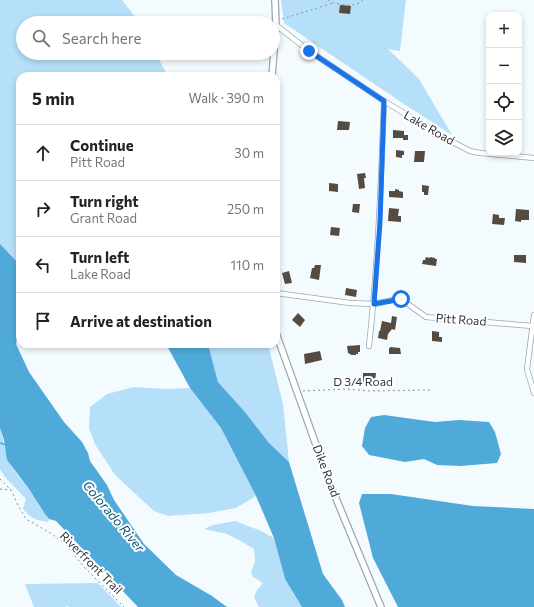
<!DOCTYPE html>
<meta charset="utf-8">
<style>
:root{--surface:#fff;--page:#f6f6f6;--text:#222;--muted:#767676;--line:#e0e0e0}
body{margin:0;font-family:Commissioner,sans-serif;background:var(--page);color:var(--text)}
.controls{position:absolute;right:12px;top:12px;display:grid;overflow:hidden;border-radius:8px;box-shadow:0 2px 6px #0003}
.controls button{width:36px;height:36px;display:grid;place-items:center;padding:0;border:0;border-bottom:1px solid var(--line);background:var(--surface);color:var(--text);font:20px sans-serif}
.stop{position:absolute;width:12px;height:12px;margin:-9px;border:3px solid #1a73e8;border-radius:50%;background:#fff}
.stop.end{background:#1a73e8;border-color:#fff;box-shadow:0 1px 4px #0008}
.list{margin:0;padding:0;list-style:none}
h2{display:flex;justify-content:space-between;align-items:center;height:52px;margin:0;padding:0 16px;font-size:17px}
h2 small{font-size:13px;font-weight:400;color:var(--muted)}
.list li{display:grid;grid-template-columns:26px 1fr auto;gap:12px;align-items:center;box-sizing:border-box;height:56px;padding:0 16px;border-top:1px solid var(--line)}
.list b{display:block;font-size:15px;white-space:nowrap}
.list p{margin:0;font-size:13px;white-space:nowrap;color:var(--muted)}
.list em{font-size:13px;font-style:normal;color:var(--muted)}
.icon{flex:none;width:22px;height:22px;fill:none;stroke:currentColor;stroke-width:2;stroke-linecap:round;stroke-linejoin:round}
.map{position:relative;flex:none;width:534px;height:607px;overflow:hidden}
.search{position:absolute;background:var(--surface);box-shadow:0 2px 6px #0003;left:16px;top:16px;width:264px;height:44px;display:flex;align-items:center;gap:10px;box-sizing:border-box;padding:0 14px;border-radius:22px;color:var(--muted);font-size:15px}
.panel{position:absolute;background:var(--surface);box-shadow:0 2px 6px #0003;left:16px;top:72px;width:264px;height:276px;border-radius:12px}
.map>svg:first-child{display:block}
</style>
<div class="map">
<svg width="534" height="607" viewBox="0 0 534 607">
<rect width="100%" height="100%" fill="#f4fbff"/>
<g fill="#b6e0f9">
<path d="M0 0H122L136 18 139 23H23V53H155L168 76H20V265L0 244Z"/>
<path d="M281 0H406L400 51 388 49 419 79 452 135 398 100 284 23Z"/>
<path d="M208 344H268L283 404 289 462 269 443 245 412 218 382Z"/>
<path d="M134 387 167 389 190 388 221 428 256 496 236 508 209 513 168 516 154 511 115 475 96 446 89 429 90 407 107 394Z"/>
<path d="M0 428C4 440 5 454 11 466 16 474 23 481 28 488 36 498 41 510 49 519L48 522C36 520 31 519 23 509L26 499 5 477 0 469Z"/>
<path d="M235 521 259 530 274 538 285 579 302 607H259L254 597 257 590 263 583 253 577 251 572 255 561 254 549 239 540 227 534 204 529 213 525Z"/>
<path d="M98 583 121 607H69L68 606 65 607H34L25 584Z"/>
</g>
<g fill="#50aad9">
<path d="M0 244 20 265V332L18 334 16 344 29 372 64 422 82 442 88 453 90 461 107 485 114 500 144 544 176 575 212 596 227 607H138L56 521 49 519 45 514 29 489 7 460 4 440 0 428Z"/>
<path d="M166 344H208L218 382 245 412 269 443 289 462 323 574 342 600 345 607H302L285 579 274 538 256 496 221 428 190 388Z"/>
<path d="M384 415 435 422 459 420 489 422 495 432 501 454 497 463 460 466 437 465 424 459 405 462 369 455 362 446 365 428 371 417Z"/>
<path d="M362 494H391L473 506 534 509V607H398L373 558 359 503Z"/>
</g>
<g fill="none" stroke-linecap="round" stroke-linejoin="round">
<path stroke="#50aad9" stroke-width="1.5" d="M0 443 6 445"/>
</g>
<g fill="#564b40">
<path d="M340 5 351 6 350 14 339 13Z"/>
<path d="M338 121 350 122 349 130H337Z"/>
<path d="M393 130 404 131V135H408V140H403V138H393Z"/>
<path d="M396 150 404 151V155H402V158L396 157Z"/>
<path d="M415 151H425L424 162H414Z"/>
<path d="M365 173 366 178H364L365 188 359 189 357 174Z"/>
<path d="M329 183 338 184V192L329 191Z"/>
<path d="M422 185 429 186 428 195H424V192H422Z"/>
<path d="M395 189 399 190V191L403 192V198L389 197V191H395Z"/>
<path d="M353 204H360L359 213 352 212Z"/>
<path d="M389 208 399 209 398 216H401V222L388 221Z"/>
<path d="M516 209 529 210V220H521V222L515 221Z"/>
<path d="M493 214 499 215V218H505L504 225 492 224Z"/>
<path d="M331 227 340 228 339 236 330 235Z"/>
<path d="M514 255H526V263L514 262Z"/>
<path d="M426 257 430 258V257L435 258V259H437L436 266 422 264 423 260H425Z"/>
<path d="M315 265H321L319 280 310 278 312 268H314Z"/>
<path d="M289 271 292 283 285 284 282 273Z"/>
<path d="M346 288 357 290 356 297 345 295Z"/>
<path d="M298 313 305 320 300 327 292 320Z"/>
<path d="M392 316 397 317 395 330 392 329 388 334 387 340 378 338 379 331H380L382 321 391 323Z"/>
<path d="M432 331 439 332V337H442V342L432 341Z"/>
<path d="M360 345V352H358V354H356V355H351L350 354 348 353 347 346Z"/>
<path d="M390 347 400 348 401 354H389V348H390Z"/>
<path d="M320 351 322 360 305 364 304 354Z"/>
<path d="M363 373H376L375 382H367V383H363Z"/>
</g>
<g fill="none" stroke-linecap="round" stroke-linejoin="round">
<g stroke="#97a8b2" stroke-width="6">
<g id="minor">
<path d="M276 25 309 51 384 101 445 138 470 151 480 153 534 158"/>
<path d="M276 293 350 303 374 304 393 300 401 299 426 317 532 326"/>
<path d="M534 315 527 369 534 393"/>
<path d="M369 346C378 264 381 183 384 101"/>
</g>
</g>
<g stroke="#97a8b2" stroke-width="8">
<g id="tertiary">
<path d="M272 76 276 25 275 0"/>
<path d="M276 333 330 484 381 607"/>
</g>
</g>
<g stroke="#8a9196" stroke-width="1" stroke-dasharray="2 3" stroke-linecap="butt">
<path d="M328 0C334 4 351 7 357 4 360 3 361 1 363 0"/>
<path d="M282 19 333 3"/>
<path d="M303 391 347 389 370 391 430 390"/>
<path d="M0 479 11 490 19 507 26 519 52 534 65 544 86 569 124 607"/>
<path d="M0 489 11 490"/>
</g>
<use href="#minor" stroke="#fff" stroke-width="4.5"/>
<use href="#tertiary" stroke="#fff" stroke-width="5.5"/>
</g>
<g fill="none" stroke-linecap="round" stroke-linejoin="round">
<path stroke="#1a73e8" stroke-width="5" d="M309 51 384 101 380 222 374 304 401 299"/>
</g>
<g text-anchor="middle" stroke-width="4" stroke-linejoin="round" paint-order="stroke">
<g font-size="12" fill="#31383d" stroke="#fff">
<text transform="translate(429 128) rotate(30)" y="4">Lake Road</text>
<text transform="translate(461 320) rotate(4)" y="4">Pitt Road</text>
<text x="363" y="386">D 3/4 Road</text>
<text transform="translate(326 471) rotate(69)" y="4">Dike Road</text>
<text transform="translate(91 563) rotate(45)" y="4">Riverfront Trail</text>
</g>
<g font-size="13" font-style="italic" fill="#0d5575" stroke="#fff">
<text transform="translate(114 516) rotate(50)" y="5">Colorado River</text>
</g>
</g>
</svg>
<div class="controls">
<button>+</button>
<button>−</button>
<button><svg class="icon" aria-label="locate" viewBox="0 0 24 24"><circle cx="12" cy="12" r="6"/><path d="M12 2v4M12 18v4M2 12h4M18 12h4"/></svg></button>
<button><svg class="icon" aria-label="layers" viewBox="0 0 24 24"><path d="M12 4l9 5-9 5-9-5zM3 14l9 5 9-5"/></svg></button>
</div>
<div class="stop" style="left:401px;top:299px"></div>
<div class="stop end" style="left:309px;top:51px"></div>
<div class="search"><svg class="icon" aria-label="search" viewBox="0 0 24 24"><circle cx="10" cy="10" r="6"/><path d="M15 15l6 6"/></svg>Search here</div>
<section class="panel">
<h2>5 min<small>Walk · 390 m</small></h2>
<ul class="list">
<li><svg class="icon" aria-label="ahead" viewBox="0 0 24 24"><path d="M12 20V5M6 11l6-6 6 6"/></svg><div><b>Continue</b><p>Pitt Road</p></div><em>30 m</em></li>
<li><svg class="icon" aria-label="right" viewBox="0 0 24 24"><path d="M7 20v-9h11M14 6l5 5-5 5"/></svg><div><b>Turn right</b><p>Grant Road</p></div><em>250 m</em></li>
<li><svg class="icon" aria-label="left" viewBox="0 0 24 24"><path d="M17 20v-9H6M10 6l-5 5 5 5"/></svg><div><b>Turn left</b><p>Lake Road</p></div><em>110 m</em></li>
<li><svg class="icon" aria-label="arrive" viewBox="0 0 24 24"><path d="M6 21V4h12l-3 4 3 4H6"/></svg><div><b>Arrive at destination</b></div></li>
</ul>
</section>
</div>
